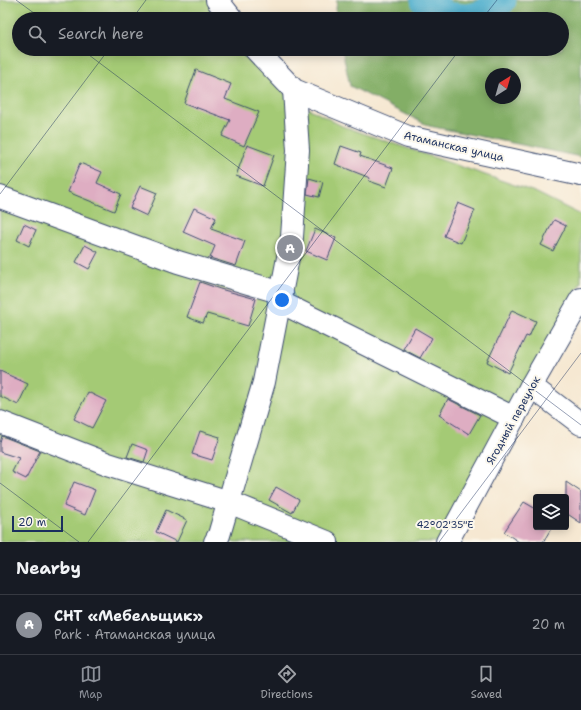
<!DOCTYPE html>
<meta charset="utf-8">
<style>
:root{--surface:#171b24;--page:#242831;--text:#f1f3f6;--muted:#9ea1a6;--line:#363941;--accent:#8c9099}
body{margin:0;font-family:"Shantell Sans",sans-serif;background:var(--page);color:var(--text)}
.controls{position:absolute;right:12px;bottom:12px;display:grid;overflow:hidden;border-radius:4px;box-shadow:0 2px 10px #0003}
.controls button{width:36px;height:36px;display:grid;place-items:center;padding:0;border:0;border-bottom:1px solid var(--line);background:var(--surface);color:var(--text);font:20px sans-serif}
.compass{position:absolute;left:485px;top:68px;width:36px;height:36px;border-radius:50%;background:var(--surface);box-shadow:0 2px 10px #0003;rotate:37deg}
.scale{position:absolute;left:12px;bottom:10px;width:51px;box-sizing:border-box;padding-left:4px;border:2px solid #1b2f5e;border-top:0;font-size:11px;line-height:14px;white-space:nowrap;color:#1b2f5e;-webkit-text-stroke:3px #fbf7ec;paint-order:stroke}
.you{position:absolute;left:282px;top:300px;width:14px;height:14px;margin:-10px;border:3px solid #fff;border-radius:50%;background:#1a73e8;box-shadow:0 0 0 6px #1a73e833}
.badge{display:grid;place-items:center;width:26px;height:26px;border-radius:50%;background:var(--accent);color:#fff;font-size:13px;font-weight:700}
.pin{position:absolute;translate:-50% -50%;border:2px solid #fff;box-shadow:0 1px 4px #0006}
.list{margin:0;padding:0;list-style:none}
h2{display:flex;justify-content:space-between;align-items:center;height:52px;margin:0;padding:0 16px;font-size:17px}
h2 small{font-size:13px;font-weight:400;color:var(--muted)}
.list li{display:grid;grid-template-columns:26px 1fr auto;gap:12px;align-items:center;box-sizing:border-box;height:60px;padding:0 16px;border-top:1px solid var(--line)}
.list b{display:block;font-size:15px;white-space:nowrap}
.list p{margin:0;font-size:13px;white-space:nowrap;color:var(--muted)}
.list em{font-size:13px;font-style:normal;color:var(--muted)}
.icon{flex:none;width:22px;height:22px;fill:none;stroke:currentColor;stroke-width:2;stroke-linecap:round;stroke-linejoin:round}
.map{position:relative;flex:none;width:581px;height:542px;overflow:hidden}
.search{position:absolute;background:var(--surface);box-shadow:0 2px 10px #0003;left:12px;right:12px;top:12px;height:44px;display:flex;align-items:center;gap:10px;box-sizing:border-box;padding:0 14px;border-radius:22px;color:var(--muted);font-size:15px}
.sheet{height:112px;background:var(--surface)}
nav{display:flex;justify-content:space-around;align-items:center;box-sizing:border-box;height:56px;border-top:1px solid var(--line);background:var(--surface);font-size:11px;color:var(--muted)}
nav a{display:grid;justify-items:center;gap:2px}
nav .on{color:var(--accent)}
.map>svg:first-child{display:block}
</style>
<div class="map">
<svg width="581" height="542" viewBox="0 0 581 542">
<rect width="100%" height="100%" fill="#fbf7ec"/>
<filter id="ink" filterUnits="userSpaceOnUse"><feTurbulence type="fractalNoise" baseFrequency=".025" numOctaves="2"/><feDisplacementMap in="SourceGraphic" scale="8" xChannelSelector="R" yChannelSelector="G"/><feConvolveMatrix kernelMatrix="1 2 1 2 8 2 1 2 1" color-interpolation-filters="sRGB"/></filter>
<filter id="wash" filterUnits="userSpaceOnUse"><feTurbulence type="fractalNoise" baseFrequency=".012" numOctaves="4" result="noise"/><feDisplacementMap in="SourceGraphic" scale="16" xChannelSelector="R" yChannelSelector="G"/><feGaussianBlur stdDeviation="0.9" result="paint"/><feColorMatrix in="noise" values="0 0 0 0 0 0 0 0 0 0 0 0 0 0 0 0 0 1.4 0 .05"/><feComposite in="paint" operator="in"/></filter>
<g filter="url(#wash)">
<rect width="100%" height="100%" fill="#f6e8d2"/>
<path fill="#a4ca75" stroke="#607c6a" d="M0 0H208L222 19H19V49H245L289 98 342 126 535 192 581 215V282L438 542H0Z"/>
<path fill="#83ae66" stroke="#4f6e62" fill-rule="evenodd" d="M337 0H581V157L429 126 350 86 342 49H562V19H335ZM491 74H515V98H491Z"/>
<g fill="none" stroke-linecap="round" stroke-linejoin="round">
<g stroke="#4fafcd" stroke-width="31">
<path d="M426 0 445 17 464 19"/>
<path d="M468 19 484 15 501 0"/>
</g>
</g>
<g id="blocks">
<g fill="#deadc2">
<path d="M196 70 231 84 225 99 259 112 244 146 222 136 230 120 184 103Z"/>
<path d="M247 145 274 155 263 186 236 176Z"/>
<path d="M341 146 361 153 360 156 393 168 386 187 369 181 370 178 335 164Z"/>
<path d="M80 163 102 172 97 183 121 194 114 211 68 192Z"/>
<path d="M309 178 323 182 319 197 307 194Z"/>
<path d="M140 186 157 193 147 216 130 208Z"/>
<path d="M458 203 475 210 461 243 444 236Z"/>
<path d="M194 208 216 218 211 229 245 241 236 266 210 258 215 246 183 232Z"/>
<path d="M554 220 566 226 553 251 541 245Z"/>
<path d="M24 224 36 230 29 246 17 240Z"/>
<path d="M315 229 336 238 327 260 306 251Z"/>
<path d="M85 245 98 252 89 269 76 262Z"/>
<path d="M200 282 220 289 256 299 248 326 207 314 203 323 187 317Z"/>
<path d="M512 310 536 321 529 337 526 336 508 373 487 362Z"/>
<path d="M415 328 432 338 420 358 403 349Z"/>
<path d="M0 371 28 384 18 405 0 396Z"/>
<path d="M88 392 106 401 92 428 74 419Z"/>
<path d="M448 399 480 415 469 434 439 415Z"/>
<path d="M200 431 220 437 212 460 192 454Z"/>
<path d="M2 436 40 451 26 479 12 472 19 458 0 452V443Z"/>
<path d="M132 444 148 450 144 462 127 457Z"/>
<path d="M74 482 95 490 85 515 64 506Z"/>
<path d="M566 482 581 492V523L566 513Z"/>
<path d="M276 487 299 500 292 513 269 500Z"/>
<path d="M524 502 536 509V527H552L543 542H519L504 532Z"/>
<path d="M166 510 187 520 177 542 156 532Z"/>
</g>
</g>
</g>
<g filter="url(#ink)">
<use href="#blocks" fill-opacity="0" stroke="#3c4b6f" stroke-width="1"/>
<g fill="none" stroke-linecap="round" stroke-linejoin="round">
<g stroke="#3c4b6f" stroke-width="24">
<g id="minor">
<path d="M217 0 232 19"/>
<path d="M255 49 294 90 408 137 581 175"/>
<path d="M0 197 178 262 282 293"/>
<path d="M280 302 514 418"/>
<path d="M531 386 581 424"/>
<path d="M0 422 108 464 229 502 327 542"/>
<path d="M215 542 219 535 264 382 292 237 298 150 294 90"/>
<path d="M447 542 531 386 581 299"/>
</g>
</g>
<use href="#minor" stroke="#fff" stroke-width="22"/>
</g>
</g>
<path fill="none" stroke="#1b2f5e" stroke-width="1" stroke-opacity="0.45" d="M16 0 42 19M132 19 146 0M482 19 497 0M81 49 581 425M0 194 109 49M0 483 79 542M88 542 460 49M439 542 581 353"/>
<g text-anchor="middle" stroke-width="4" stroke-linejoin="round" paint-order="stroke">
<g font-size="11" fill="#1b2f5e" stroke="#fbf7ec">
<text transform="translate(454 146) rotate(13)" y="4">Атаманская улица</text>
<text transform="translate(513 420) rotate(-61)" y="4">Ягодный переулок</text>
</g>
</g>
<g font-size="10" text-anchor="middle" fill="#1b2f5e" stroke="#fbf7ec" stroke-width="4" stroke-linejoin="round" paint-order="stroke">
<text x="445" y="528">42°02'35"E</text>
</g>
</svg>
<div class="controls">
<button><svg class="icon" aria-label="layers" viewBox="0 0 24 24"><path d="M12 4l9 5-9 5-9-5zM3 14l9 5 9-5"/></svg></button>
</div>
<svg class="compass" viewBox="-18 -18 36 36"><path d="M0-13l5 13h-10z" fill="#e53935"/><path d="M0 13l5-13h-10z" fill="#9ea1a6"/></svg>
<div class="scale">20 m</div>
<div class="you"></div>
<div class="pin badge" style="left:290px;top:248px">A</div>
<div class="search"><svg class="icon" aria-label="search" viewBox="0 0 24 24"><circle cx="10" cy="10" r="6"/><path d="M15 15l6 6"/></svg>Search here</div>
</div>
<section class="sheet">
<h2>Nearby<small></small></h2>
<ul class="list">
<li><span class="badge">A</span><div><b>СНТ «Мебельщик»</b><p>Park · Атаманская улица</p></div><em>20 m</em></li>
</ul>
</section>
<nav>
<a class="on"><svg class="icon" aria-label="map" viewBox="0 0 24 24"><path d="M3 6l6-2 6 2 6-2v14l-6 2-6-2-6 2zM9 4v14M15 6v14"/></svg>Map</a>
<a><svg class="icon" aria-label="directions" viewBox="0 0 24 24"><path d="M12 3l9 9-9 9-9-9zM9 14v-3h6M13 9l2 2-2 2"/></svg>Directions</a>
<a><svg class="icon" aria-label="saved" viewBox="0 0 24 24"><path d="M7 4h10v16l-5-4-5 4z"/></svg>Saved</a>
</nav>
